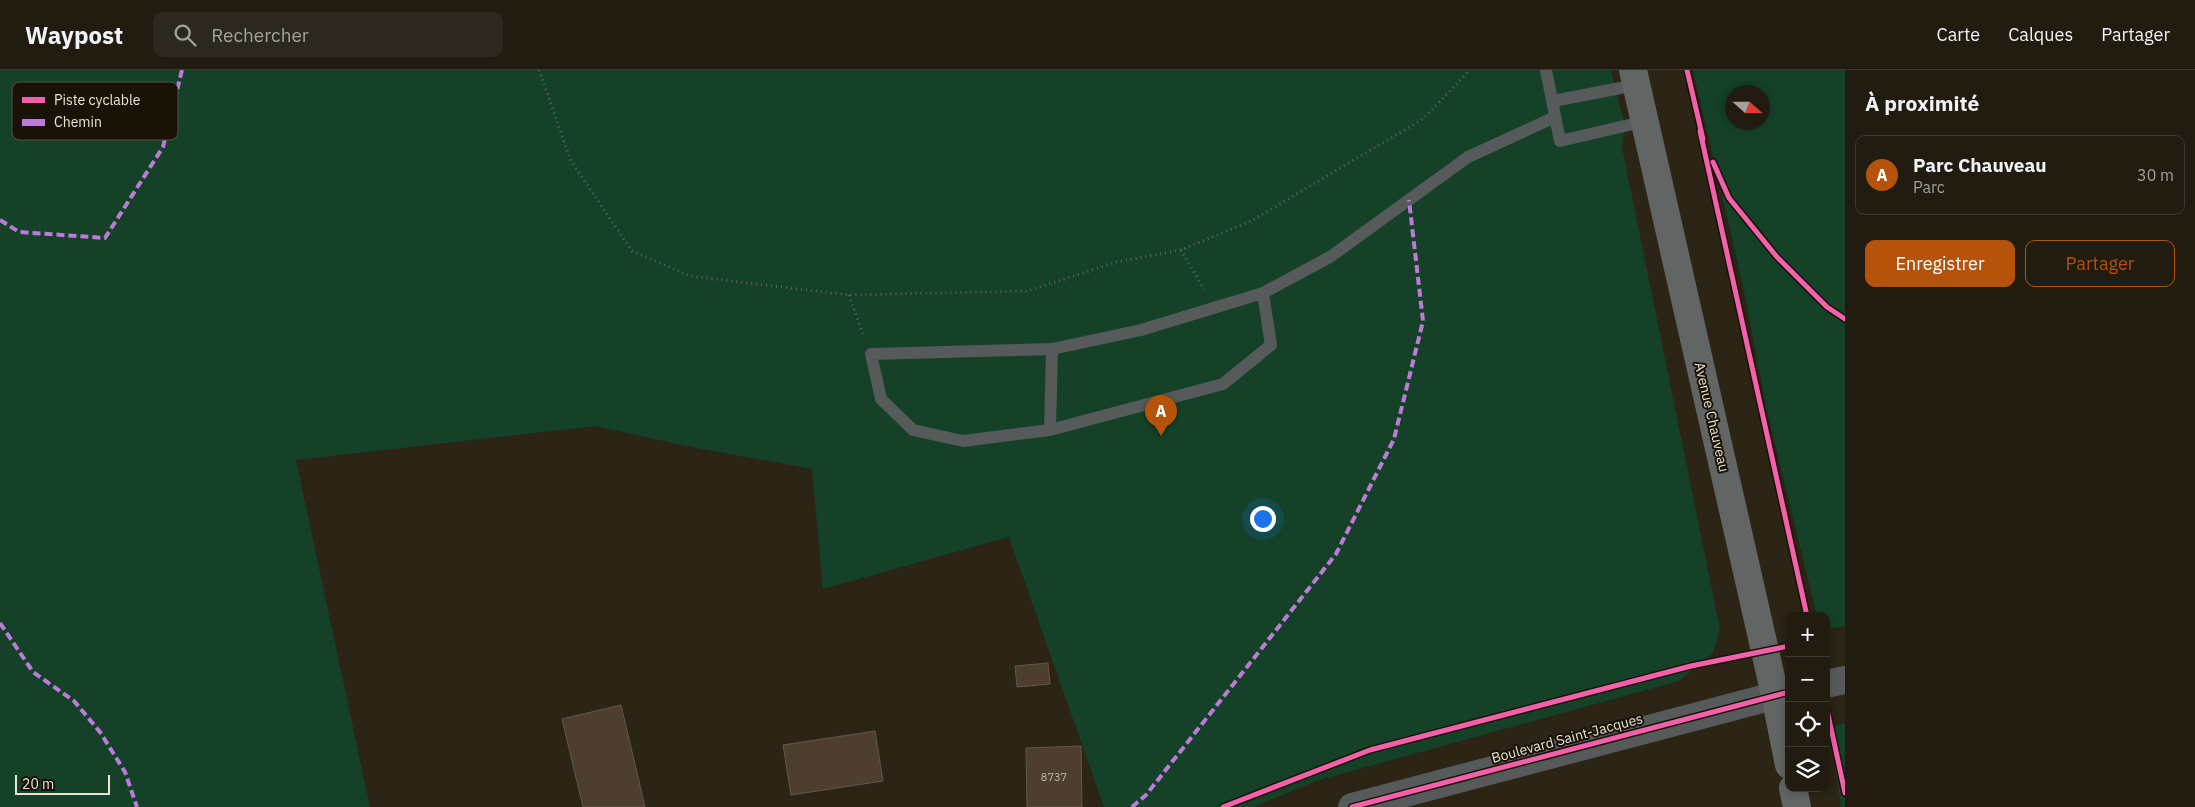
<!DOCTYPE html>
<html lang="fr">
<meta charset="utf-8">
<style>
:root{--surface:#211b10;--page:#2d281e;--text:#f1f3f6;--muted:#a2a19f;--line:#3e3930;--accent:#b45309}
body{margin:0;font-family:"IBM Plex Sans",sans-serif;background:var(--page);color:var(--text)}
.controls{position:absolute;right:15px;bottom:15px;display:grid;overflow:hidden;border-radius:10px;box-shadow:0 2px 8px #0003}
.controls button{width:45px;height:45px;display:grid;place-items:center;padding:0;border:0;border-bottom:1px solid var(--line);background:var(--surface);color:var(--text);font:25px sans-serif}
.compass{position:absolute;left:1725px;top:15px;width:45px;height:45px;border-radius:50%;background:var(--surface);box-shadow:0 2px 8px #0003;rotate:111deg}
.scale{position:absolute;left:15px;bottom:12px;width:95px;box-sizing:border-box;padding-left:5px;border:2px solid #ebe3d2;border-top:0;font-size:14px;line-height:18px;white-space:nowrap;color:#ebe3d2;-webkit-text-stroke:4px #191207;paint-order:stroke}
.you{position:absolute;left:1262px;top:448px;width:18px;height:18px;margin:-12px;border:4px solid #fff;border-radius:50%;background:#1a73e8;box-shadow:0 0 0 8px #1a73e833}
.badge{display:grid;place-items:center;width:32px;height:32px;border-radius:50%;background:var(--accent);color:#fff;font-size:16px;font-weight:700}
.pin{position:absolute;translate:-50% -41px;filter:drop-shadow(0 1px 2px #0008)}
.pin::after{content:'';position:absolute;top:26px;width:18px;height:15px;background:inherit;clip-path:polygon(0 0,100% 0,50% 100%)}
.list{margin:0;padding:0;list-style:none}
h2{display:flex;justify-content:space-between;align-items:center;height:65px;margin:0;padding:0 20px;font-size:21px}
h2 small{font-size:16px;font-weight:400;color:var(--muted)}
.list li{display:grid;grid-template-columns:32px 1fr auto;gap:15px;align-items:center;box-sizing:border-box;height:80px;margin:0 10px 10px;padding:0 10px;border:1px solid var(--line);border-radius:10px}
.list b{display:block;font-size:19px;white-space:nowrap}
.list p{margin:0;font-size:16px;white-space:nowrap;color:var(--muted)}
.list em{font-size:16px;font-style:normal;color:var(--muted)}
.actions{display:flex;gap:10px;padding:15px 20px}
.actions a{flex:1;padding:11px 0;border:1px solid var(--accent);border-radius:10px;text-align:center;font-size:18px;color:var(--accent)}
.actions .main{background:var(--accent);color:#fff}
.icon{flex:none;width:28px;height:28px;fill:none;stroke:currentColor;stroke-width:2;stroke-linecap:round;stroke-linejoin:round}
.map{position:relative;flex:none;width:1845px;height:737px;overflow:hidden}
header{display:flex;align-items:center;gap:30px;box-sizing:border-box;height:70px;padding:0 25px;background:var(--surface);border-bottom:1px solid var(--line)}
header strong{font-size:24px}
nav{display:flex;gap:28px;margin-inline-start:auto;font-size:18px}
.search{width:350px;height:45px;background:var(--page);display:flex;align-items:center;gap:12px;box-sizing:border-box;padding:0 18px;border-radius:10px;color:var(--muted);font-size:19px}
main{display:flex}
aside{flex:1;background:var(--surface)}
.map>svg:first-child{display:block}
</style>
<header>
<strong>Waypost</strong>
<div class="search"><svg class="icon" aria-label="search" viewBox="0 0 24 24"><circle cx="10" cy="10" r="6"/><path d="M15 15l6 6"/></svg>Rechercher</div>
<nav><a>Carte</a><a>Calques</a><a>Partager</a></nav>
</header>
<main>
<div class="map">
<svg width="1845" height="737" viewBox="0 0 1845 737">
<rect width="100%" height="100%" fill="#2c2415"/>
<g fill="#144127" fill-rule="evenodd">
<path d="M0 0H1611L1625 55 1622 77 1720 559 1713 583 1679 611 1319 710 1253 737H1104L1009 467 823 519 812 399 686 376 595 356 296 390 370 737H0Z"/>
<path d="M1693 0H1845V556L1826 559V546H1817L1766 337 1743 216ZM1732 22H1762V52H1732Z"/>
<path d="M1845 653V737H1841L1829 657Z"/>
</g>
<g fill="#4d3e30" stroke="#62584e">
<path d="M1048 593 1050 614 1017 617 1015 596Z"/>
<path d="M621 635 645 737H583L562 649Z"/>
<path d="M875 661 883 711 791 725 783 675Z"/>
<path d="M1081 676 1082 737H1027L1026 678Z"/>
</g>
<g fill="none" stroke-linecap="round" stroke-linejoin="round">
<g stroke="#62625e" stroke-width="3" stroke-dasharray="1 4" stroke-linecap="butt">
<path d="M539 0 571 91 632 181 690 206 849 225 1027 221 1117 192 1181 180 1251 151 1423 49 1470 0"/>
<path d="M1181 180 1204 219"/>
<path d="M849 225 863 264"/>
</g>
<g stroke="#565a5a" stroke-width="12">
<path d="M1546 0 1560 71 1646 51"/>
<path d="M1553 31 1636 15"/>
<path d="M1263 223 1271 275 1223 314 1050 360 963 371 913 360 881 329 871 284 1052 279 1141 260 1263 223 1330 187 1468 87 1555 47"/>
<path d="M1050 360 1052 279"/>
</g>
<g stroke="#565a5a" stroke-width="28">
<path d="M1826 614 1845 610"/>
<path d="M1352 737 1789 622"/>
</g>
<g stroke="#616564" stroke-width="28">
<path d="M1633 0 1775 625 1789 695"/>
<path d="M1793 718 1797 737"/>
</g>
<g stroke="#bd7bd9" stroke-width="4" stroke-dasharray="8 4" stroke-linecap="butt">
<path d="M0 150 19 162 105 168 163 77 182 0"/>
<path d="M0 553 33 602 74 631 100 662 125 702 137 737"/>
<path d="M1132 737 1146 725 1336 484 1394 369 1423 251 1409 130"/>
</g>
<g stroke="#191207" stroke-width="8">
<g id="cycleway">
<path d="M1687 0 1703 69"/>
<path d="M1700 61 1807 546"/>
<path d="M1713 92 1729 128 1777 187 1827 237 1845 249"/>
<path d="M1826 635 1845 723"/>
<path d="M1223 737 1370 680 1691 596 1789 576"/>
<path d="M1352 737 1789 622"/>
</g>
</g>
<use href="#cycleway" stroke="#f560ab" stroke-width="5"/>
</g>
<g text-anchor="middle" stroke-width="4" stroke-linejoin="round" paint-order="stroke">
<g font-size="11" fill="#c4baaa">
<text x="1054" y="711">8737</text>
</g>
<g font-size="14" fill="#ebe3d2" stroke="#191207">
<text transform="translate(1712 347) rotate(77)" y="5">Avenue Chauveau</text>
<text transform="translate(1567 668) rotate(-15)" y="5">Boulevard Saint-Jacques</text>
</g>
</g>
<rect x="12" y="12" width="166" height="58" rx="8" fill="#191207" stroke="#585144" stroke-width="1"/>
<rect x="22" y="27" width="23" height="6" fill="#f560ab"/>
<rect x="22" y="49" width="23" height="7" fill="#bd7bd9"/>
<g font-size="14" fill="#ebe3d2">
<text x="54" y="35">Piste cyclable</text>
<text x="54" y="57">Chemin</text>
</g>
</svg>
<div class="controls">
<button>+</button>
<button>−</button>
<button><svg class="icon" aria-label="locate" viewBox="0 0 24 24"><circle cx="12" cy="12" r="6"/><path d="M12 2v4M12 18v4M2 12h4M18 12h4"/></svg></button>
<button><svg class="icon" aria-label="layers" viewBox="0 0 24 24"><path d="M12 4l9 5-9 5-9-5zM3 14l9 5 9-5"/></svg></button>
</div>
<svg class="compass" viewBox="-18 -18 36 36"><path d="M0-13l5 13h-10z" fill="#e53935"/><path d="M0 13l5-13h-10z" fill="#a2a19f"/></svg>
<div class="scale">20 m</div>
<div class="you"></div>
<div class="pin badge" style="left:1161px;top:366px">A</div>
</div>
<aside>
<h2>À proximité<small></small></h2>
<ul class="list">
<li><span class="badge">A</span><div><b>Parc Chauveau</b><p>Parc</p></div><em>30 m</em></li>
</ul>
<div class="actions"><a class="main">Enregistrer</a><a>Partager</a></div>
</aside>
</main>
